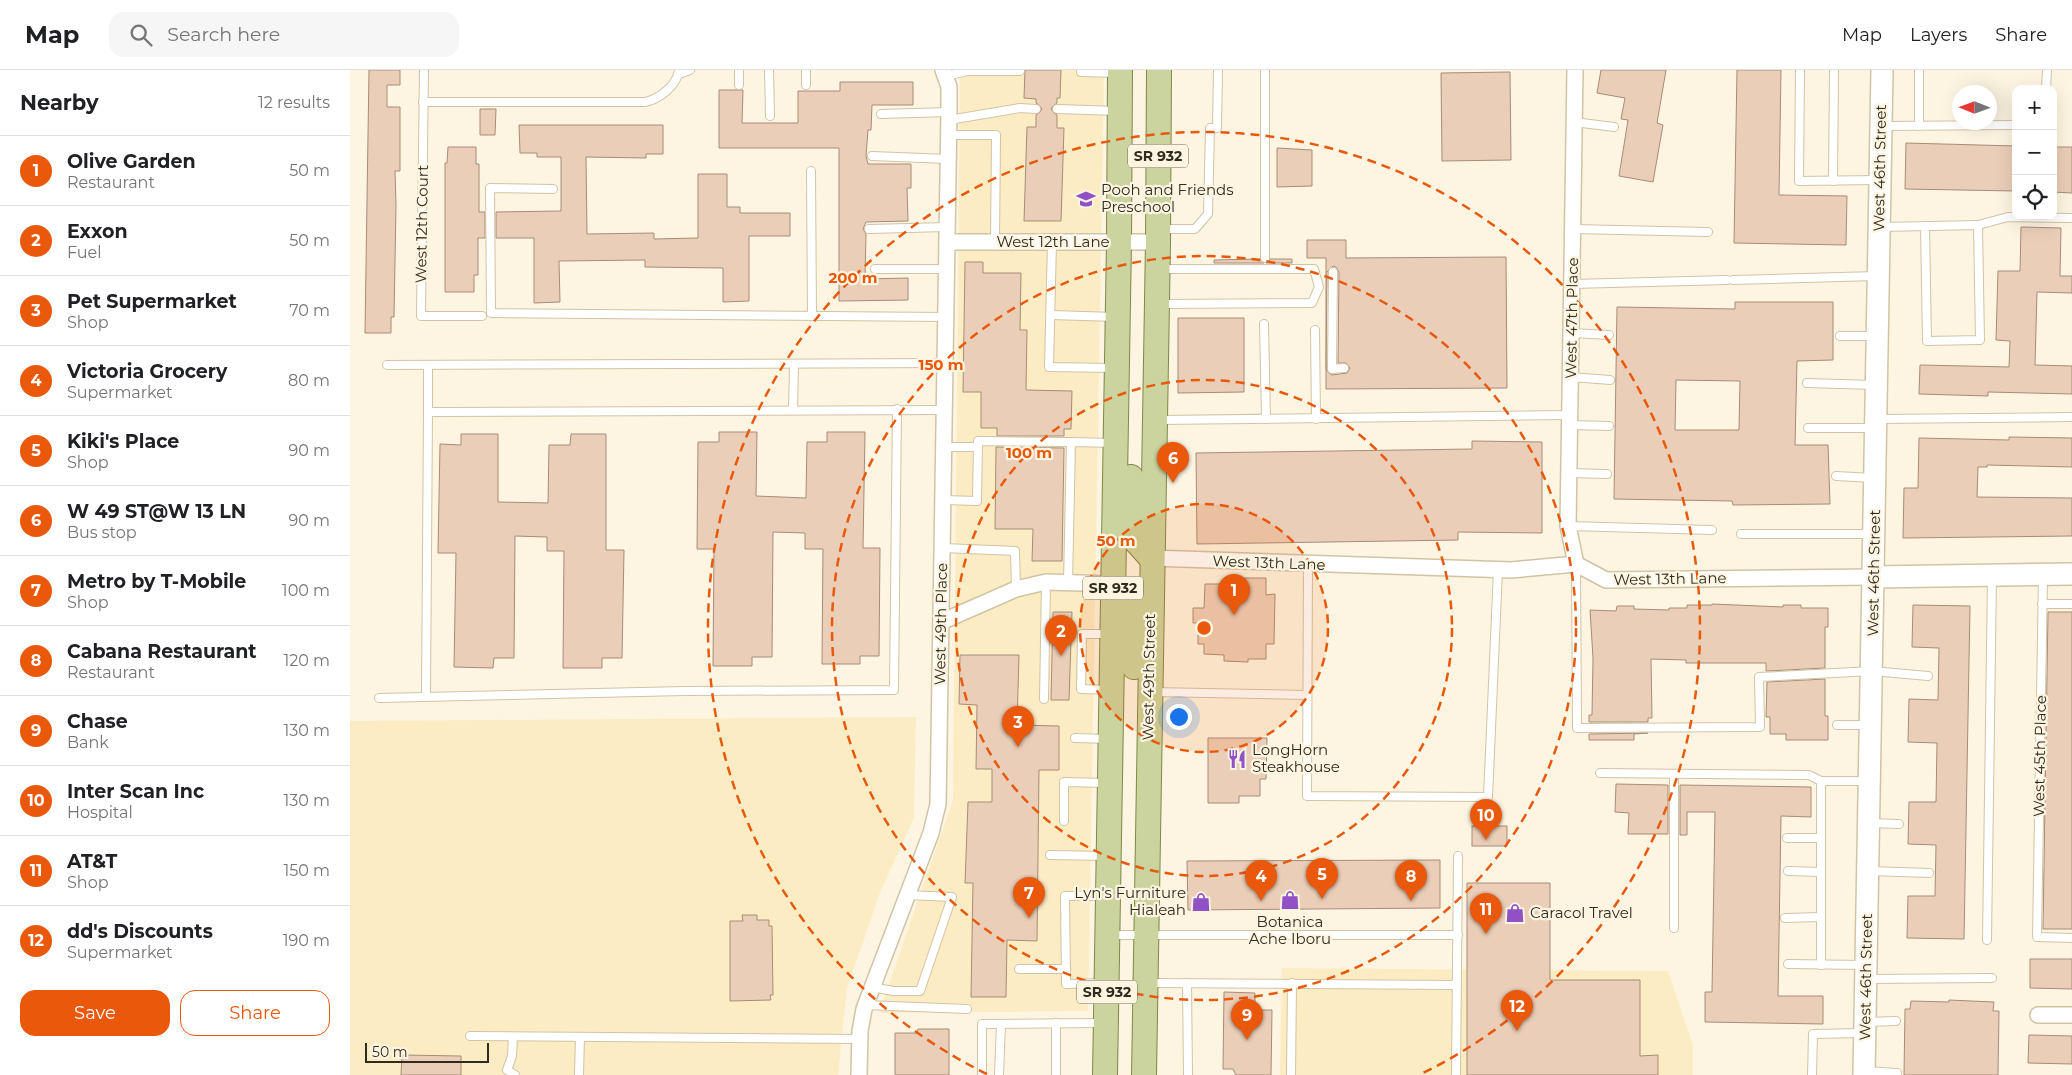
<!DOCTYPE html>
<meta charset="utf-8">
<style>
:root{--surface:#fff;--page:#f6f6f6;--text:#202124;--muted:#757577;--line:#e0e0e0;--accent:#ea580c}
body{margin:0;font-family:Montserrat,sans-serif;background:var(--page);color:var(--text)}
.controls{position:absolute;right:15px;top:15px;display:grid;overflow:hidden;border-radius:10px;box-shadow:0 5px 20px #0002}
.controls button{width:45px;height:45px;display:grid;place-items:center;padding:0;border:0;border-bottom:1px solid var(--line);background:var(--surface);color:var(--text);font:25px sans-serif}
.compass{position:absolute;left:1602px;top:15px;width:45px;height:45px;border-radius:50%;background:var(--surface);box-shadow:0 5px 20px #0002;rotate:271deg}
.scale{position:absolute;left:15px;bottom:12px;width:124px;box-sizing:border-box;padding-left:5px;border:2px solid #302b1f;border-top:0;font-size:14px;line-height:18px;white-space:nowrap;color:#302b1f;-webkit-text-stroke:4px #fdf5e1;paint-order:stroke}
.you{position:absolute;left:828px;top:646px;width:18px;height:18px;margin:-12px;border:4px solid #fff;border-radius:50%;background:#1a73e8;box-shadow:0 0 0 8px #1a73e833}
.badge{display:grid;place-items:center;width:32px;height:32px;border-radius:50%;background:var(--accent);color:#fff;font-size:16px;font-weight:700}
.pin{position:absolute;translate:-50% -41px;filter:drop-shadow(0 1px 2px #0008)}
.pin::after{content:'';position:absolute;top:26px;width:18px;height:15px;background:inherit;clip-path:polygon(0 0,100% 0,50% 100%)}
.list{margin:0;padding:0;list-style:none}
h2{display:flex;justify-content:space-between;align-items:center;height:65px;margin:0;padding:0 20px;font-size:21px}
h2 small{font-size:16px;font-weight:400;color:var(--muted)}
.list li{display:grid;grid-template-columns:32px 1fr auto;gap:15px;align-items:center;box-sizing:border-box;height:70px;padding:0 20px;border-top:1px solid var(--line)}
.list b{display:block;font-size:19px;white-space:nowrap}
.list p{margin:0;font-size:16px;white-space:nowrap;color:var(--muted)}
.list em{font-size:16px;font-style:normal;color:var(--muted)}
.actions{display:flex;gap:10px;padding:15px 20px}
.actions a{flex:1;padding:11px 0;border:1px solid var(--accent);border-radius:15px;text-align:center;font-size:18px;color:var(--accent)}
.actions .main{background:var(--accent);color:#fff}
.icon{flex:none;width:28px;height:28px;fill:none;stroke:currentColor;stroke-width:2;stroke-linecap:round;stroke-linejoin:round}
.map{position:relative;flex:none;width:1722px;height:1005px;overflow:hidden}
header{display:flex;align-items:center;gap:30px;box-sizing:border-box;height:70px;padding:0 25px;background:var(--surface);border-bottom:1px solid var(--line)}
header strong{font-size:24px}
nav{display:flex;gap:28px;margin-inline-start:auto;font-size:18px}
.search{width:350px;height:45px;background:var(--page);display:flex;align-items:center;gap:12px;box-sizing:border-box;padding:0 18px;border-radius:15px;color:var(--muted);font-size:19px}
main{display:flex}
aside{flex:1;background:var(--surface)}
.map>svg:first-child{display:block}
</style>
<header>
<strong>Map</strong>
<div class="search"><svg class="icon" aria-label="search" viewBox="0 0 24 24"><circle cx="10" cy="10" r="6"/><path d="M15 15l6 6"/></svg>Search here</div>
<nav><a>Map</a><a>Layers</a><a>Share</a></nav>
</header>
<main>
<aside>
<h2>Nearby<small>12 results</small></h2>
<ul class="list">
<li><span class="badge">1</span><div><b>Olive Garden</b><p>Restaurant</p></div><em>50 m</em></li>
<li><span class="badge">2</span><div><b>Exxon</b><p>Fuel</p></div><em>50 m</em></li>
<li><span class="badge">3</span><div><b>Pet Supermarket</b><p>Shop</p></div><em>70 m</em></li>
<li><span class="badge">4</span><div><b>Victoria Grocery</b><p>Supermarket</p></div><em>80 m</em></li>
<li><span class="badge">5</span><div><b>Kiki's Place</b><p>Shop</p></div><em>90 m</em></li>
<li><span class="badge">6</span><div><b>W 49 ST@W 13 LN</b><p>Bus stop</p></div><em>90 m</em></li>
<li><span class="badge">7</span><div><b>Metro by T-Mobile</b><p>Shop</p></div><em>100 m</em></li>
<li><span class="badge">8</span><div><b>Cabana Restaurant</b><p>Restaurant</p></div><em>120 m</em></li>
<li><span class="badge">9</span><div><b>Chase</b><p>Bank</p></div><em>130 m</em></li>
<li><span class="badge">10</span><div><b>Inter Scan Inc</b><p>Hospital</p></div><em>130 m</em></li>
<li><span class="badge">11</span><div><b>AT&amp;T</b><p>Shop</p></div><em>150 m</em></li>
<li><span class="badge">12</span><div><b>dd's Discounts</b><p>Supermarket</p></div><em>190 m</em></li>
</ul>
<div class="actions"><a class="main">Save</a><a>Share</a></div>
</aside>
<div class="map">
<svg width="1722" height="1005" viewBox="0 0 1722 1005">
<rect width="100%" height="100%" fill="#fdf5e1"/>
<g fill="#fcecc4">
<path d="M610 0H754L738 941 529 943 603 730Z"/>
<path d="M566 647 564 748 531 820 497 918 488 1005H0V651Z"/>
<path d="M932 898 1318 901 1343 975V1005H930Z"/>
</g>
<g fill="#ebceb7" stroke="#a78c76" fill-rule="evenodd">
<path d="M19 0H50V15H37V37H50V101H45L46 136 44 247H41V263H15Z"/>
<path d="M675 0H711L710 28H707V33L703 36 701 39 704 43 707 45V58H714L711 151H674L677 57H686V45L690 42 692 39 689 35 686 33V29L674 28Z"/>
<path d="M1251 0H1316L1307 53 1313 55 1303 112 1269 106 1278 50 1271 49 1275 28 1247 23Z"/>
<path d="M1387 0H1431L1429 125 1497 126 1496 175 1384 173Z"/>
<path d="M1160 2 1161 90 1092 91 1091 3Z"/>
<path d="M490 12H563V35H522L521 60H518L516 86 518 94H561V118H557L558 151 516 152 513 159 516 164 515 209 558 208V230L489 231V78H369V20H393L392 53H448V21H490Z"/>
<path d="M130 39H146L145 65H130Z"/>
<path d="M169 55H313V84H296V88L236 87 237 164 304 163V169L348 168V104H377V137H390V143H440V166H399V231L373 232V198L295 197V190L209 191 210 232 184 233V168H146V142L211 141V87H187V83H170Z"/>
<path d="M1556 73 1666 76V121L1555 119Z"/>
<path d="M98 77H126V94H129V142H135V168H128V205H124V222H95V93H97Z"/>
<path d="M1703 77H1722V123L1703 122Z"/>
<path d="M927 78 962 80V116L927 117Z"/>
<path d="M1671 157 1711 158 1710 206H1722V223L1687 222 1685 295 1722 296V324L1638 322V326L1569 324 1570 295 1659 297 1660 271 1646 270 1648 201H1670Z"/>
<path d="M957 170H996V188L1156 187 1157 318 976 319V188H957ZM983 196 986 197 989 202 988 293H996L1000 298 997 303 982 305 978 302 976 299 977 202Z"/>
<path d="M910 189 914 193H864V190Z"/>
<path d="M920 189H942V193H916Z"/>
<path d="M615 192H633V203H671L670 260H677L676 320 722 321 721 359H714V366H647V358H631V322H613Z"/>
<path d="M1385 232H1483V290L1447 291 1445 375H1478L1480 434 1383 435 1382 431 1264 429 1267 237 1385 239ZM1326 310 1390 311 1389 360H1325Z"/>
<path d="M828 248H894V322L828 323Z"/>
<path d="M369 362H407L406 426 456 428 457 372H477V362H515L513 478H530L529 586H510V594H472L473 479H455V463L423 462 422 587H402V596H363L364 479H347L348 372H369Z"/>
<path d="M111 364H148V432L198 433 199 375H220L221 364H256V480H274L272 588H252V598H213L214 481H197V467L165 466 164 588H144L143 598 104 597 106 483H88L90 374 111 375Z"/>
<path d="M1659 367 1722 368V397L1637 395V397H1628L1627 427 1722 428V466L1553 468 1554 418H1568L1569 368 1659 370Z"/>
<path d="M1122 371 1192 372V463L1108 462V470L847 474 846 383 1122 379Z"/>
<path d="M646 377 714 378 712 491H682L683 459H645Z"/>
<path d="M878 508H916V525L925 524 924 574H916V589H898V592L874 591V585L854 584V574H848V553H843V538H854L855 514H878Z"/>
<path d="M1362 534 1433 537V535H1451V538H1478V557H1475V598L1416 601V593H1336V590L1301 589 1302 648H1298V652H1239V645H1242L1243 588 1240 540 1266 541 1267 536H1284V539L1319 540V538H1337V535H1362Z"/>
<path d="M1563 535 1620 536 1614 869 1557 868 1558 826H1585L1586 775 1558 774 1559 732H1586L1587 673 1558 672 1559 629 1588 630 1589 578 1562 577Z"/>
<path d="M703 542H722L719 630H701Z"/>
<path d="M1698 542H1722V859H1693Z"/>
<path d="M610 585H669L667 655 709 656V700H689L687 871 657 870 656 927H621L623 813H615L618 732H642V699H626L627 635 609 634Z"/>
<path d="M1475 609V646H1478V670H1436V664H1420V647H1416L1417 612Z"/>
<path d="M1298 663 1284 664V670H1239V664Z"/>
<path d="M858 668H917L916 709H910V726H889V733H858Z"/>
<path d="M1266 714 1318 715V764H1278L1279 743 1265 742Z"/>
<path d="M1330 715 1461 717V747L1431 746 1428 926H1473V954L1355 952V922H1362L1365 742H1337V765H1330Z"/>
<rect x="1122" y="756" width="35" height="20"/>
<path d="M1090 790V838L838 840 837 791Z"/>
<path d="M1117 813H1200V910H1290V986L1308 985V1005H1117Z"/>
<path d="M392 845H407V850H419V856H422L423 925H420L421 930 380 931V851H393Z"/>
<path d="M1680 889H1722V919L1680 918Z"/>
<path d="M874 922 905 923V940H922L921 1005H886L883 999H873Z"/>
<path d="M1599 930 1644 932 1643 941H1649L1648 1005H1554L1555 939H1560L1561 931 1599 932Z"/>
<path d="M568 959H599V1005H545V963H567Z"/>
<path d="M1679 965 1722 966V994L1678 993Z"/>
<path d="M52 985 111 986V1005H51Z"/>
</g>
<g fill="none" stroke-linecap="round" stroke-linejoin="round">
<g stroke="#d1c4a5" stroke-width="10">
<g id="lane">
<path d="M74 0 71 246H132"/>
<path d="M419 0 420 46"/>
<path d="M456 0V15"/>
<path d="M1450 0 1449 111 1528 110"/>
<path d="M731 2 768 3"/>
<path d="M329 4 340 0"/>
<path d="M596 6 617 1H670"/>
<path d="M389 15V0"/>
<path d="M1696 19 1697 0"/>
<path d="M73 32H295C309 29 327 16 329 0"/>
<path d="M707 39 768 41"/>
<path d="M531 44 599 42"/>
<path d="M599 50 670 38 686 39"/>
<path d="M1224 52 1264 57"/>
<path d="M1533 56 1666 55"/>
<path d="M1569 56V0"/>
<path d="M599 65H646L645 172"/>
<path d="M522 86 598 89"/>
<path d="M461 101 462 246"/>
<path d="M1483 111 1484 0"/>
<path d="M203 119 140 118 141 243 596 247"/>
<path d="M1628 155 1658 147 1722 148"/>
<path d="M1531 157 1628 155 1630 270 1577 271 1575 156"/>
<path d="M519 159 597 157"/>
<path d="M810 159H845L858 144 860 58H867L868 0"/>
<path d="M1223 159 1358 162"/>
<path d="M702 172 699 297 765 298"/>
<path d="M915 188V0"/>
<path d="M525 199H597"/>
<path d="M983 202 982 299 994 298"/>
<path d="M1383 210 1526 206"/>
<path d="M1222 214 1377 210"/>
<path d="M809 234 962 233 969 217 964 199H810"/>
<path d="M701 245 766 247"/>
<path d="M914 254 916 349"/>
<path d="M965 260 966 349"/>
<path d="M1222 263 1259 265"/>
<path d="M1490 266H1525"/>
<path d="M37 295 595 293"/>
<path d="M78 295V342L595 340"/>
<path d="M1221 307 1260 310"/>
<path d="M1457 313 1524 315"/>
<path d="M443 339 444 294"/>
<path d="M1528 349 1722 347"/>
<path d="M809 350 1220 345"/>
<path d="M1221 355 1259 356"/>
<path d="M1458 358H1524"/>
<path d="M594 377H628"/>
<path d="M1219 403 1257 404"/>
<path d="M1486 406 1523 408"/>
<path d="M594 430 627 431 628 371 721 372"/>
<path d="M1218 456 1362 460"/>
<path d="M1391 464H1523"/>
<path d="M593 478 665 481 666 519"/>
<path d="M958 494 957 726 1138 727 1148 500"/>
<path d="M1226 494 1227 658 1410 657 1409 607 1522 601 1578 606"/>
<path d="M1693 507 1687 867 1722 868"/>
<path d="M718 512 721 372 764 373"/>
<path d="M1692 534H1722"/>
<path d="M760 620 731 619 732 564H760"/>
<path d="M802 622 957 625"/>
<path d="M76 626 78 342"/>
<path d="M29 628 335 621 544 620 547 339"/>
<path d="M694 629 696 512"/>
<path d="M1487 655H1519"/>
<path d="M725 668 759 669"/>
<path d="M1250 703 1459 705 1471 711"/>
<path d="M1324 704V858"/>
<path d="M714 751V712L758 713"/>
<path d="M1521 753 1549 754"/>
<path d="M1437 768H1471"/>
<path d="M700 785 757 786"/>
<path d="M1438 801 1471 802"/>
<path d="M1520 801 1579 803"/>
<path d="M1435 848 1471 847"/>
<path d="M760 865H1108"/>
<path d="M1637 870 1642 507"/>
<path d="M1438 894 1514 895"/>
<path d="M1471 895V711H1518"/>
<path d="M669 899H716"/>
<path d="M1518 909 1642 908"/>
<path d="M755 913 716 914 715 826H757"/>
<path d="M797 913 1107 915"/>
<path d="M837 913 838 1005"/>
<path d="M522 917 543 921H570L602 827 558 825"/>
<path d="M516 935 617 939"/>
<path d="M1517 952 1546 951"/>
<path d="M120 966 510 969"/>
<path d="M163 967 162 986 157 1000 165 1005"/>
<path d="M1516 1001 1547 1003"/>
<path d="M229 1005 230 967"/>
<path d="M632 1005V954L753 953"/>
<path d="M649 1005 651 954"/>
<path d="M706 1005V953"/>
<path d="M941 1005 942 913"/>
<path d="M1106 1005 1108 786"/>
<path d="M1462 1005 1463 964 1512 963"/>
</g>
</g>
<g stroke="#d1c4a5" stroke-width="18">
<g id="street">
<path d="M1225 0 1218 456 1226 494"/>
<path d="M597 172H808"/>
<path d="M801 488 1161 500 1226 494 1256 510 1524 507"/>
<path d="M591 552 666 519 696 512 763 514"/>
<path d="M1688 945H1722"/>
<path d="M509 1005 510 961 514 939 581 763 588 734 599 42V17L593 0"/>
</g>
</g>
<g stroke="#d1c4a5" stroke-width="24">
<g id="secondary">
<path d="M1524 507 1722 504"/>
<path d="M1514 1005 1532 0"/>
</g>
</g>
<g stroke="#7f8747" stroke-width="26">
<g id="primary">
<path d="M781 407 782 467 801 488"/>
<path d="M763 514 783 537 784 597"/>
<path d="M755 1005 769 172 770 0"/>
<path d="M794 1005 808 172 809 0"/>
</g>
</g>
<use href="#lane" stroke="#fff" stroke-width="8"/>
<use href="#street" stroke="#fff" stroke-width="15"/>
<use href="#secondary" stroke="#fff" stroke-width="21"/>
<use href="#primary" stroke="#cbd49e" stroke-width="24"/>
</g>
<circle cx="854" cy="558" r="124" fill="#e8590c" fill-opacity=".12"/>
<g fill="none" stroke="#e8590c" stroke-width="2.5" stroke-dasharray="9 6">
<circle cx="854" cy="558" r="124"/>
<circle cx="854" cy="558" r="248"/>
<circle cx="854" cy="558" r="372"/>
<path d="M637 1004A496 496 0 1 1 1071 1004"/>
</g>
<defs>
<g id="school-bare" transform="scale(1.5)"><path d="M0-5L7-2L0 1L-7-2ZM-4 1L0 2.5L4 1V4Q0 6-4 4Z" fill="#9051c6" stroke="#fdf5e1" stroke-width="2.5" paint-order="stroke"/></g>
<g id="restaurant-bare" transform="scale(1.5)"><path d="M-5-6h1v4h1v-4h1v4h1v-4h1v5L-1.5 .5V6h-2V.5L-5-1ZM5-6V6H3V1.5H1.5Q1.5-4 5-6Z" fill="#9051c6" stroke="#fdf5e1" stroke-width="2.5" paint-order="stroke"/></g>
<g id="shop-bare" transform="scale(1.5)"><path d="M-5-2.5h2.3a2.7 3.5 0 0 1 5.4 0H5L5.5 6h-11ZM-1.5-2.5h3a1.5 2.3 0 0 0-3 0Z" fill="#9051c6" stroke="#fdf5e1" stroke-width="2.5" paint-order="stroke"/></g>
</defs>
<g fill-rule="evenodd">
<use href="#school-bare" x="736" y="129"/>
<use href="#restaurant-bare" x="887" y="689"/>
<use href="#shop-bare" x="940" y="830"/>
<use href="#shop-bare" x="851" y="832"/>
<use href="#shop-bare" x="1165" y="843"/>
</g>
<g text-anchor="middle" stroke-width="4.5" stroke-linejoin="round" paint-order="stroke">
<g fill="#fdf5e1" stroke="#6e6859" stroke-width="1">
<rect x="778" y="74.5" width="60" height="23" rx="4"/>
<rect x="733" y="506.5" width="60" height="23" rx="4"/>
<rect x="727" y="910.5" width="60" height="23" rx="4"/>
</g>
<g font-size="14" font-weight="bold" fill="#302b1f">
<text x="808" y="91">SR 932</text>
<text x="763" y="523">SR 932</text>
<text x="757" y="927">SR 932</text>
</g>
<g font-size="15" fill="#302b1f" stroke="#fdf5e1">
<text transform="translate(1530 98) rotate(-89)" y="5">West 46th Street</text>
<text transform="translate(72 154) rotate(-89)" y="5">West 12th Court</text>
<text x="703" y="177">West 12th Lane</text>
<text transform="translate(1222 248) rotate(-89)" y="5">West 47th Place</text>
<text transform="translate(919 493) rotate(2)" y="5">West 13th Lane</text>
<text transform="translate(1524 503) rotate(-89)" y="5">West 46th Street</text>
<text transform="translate(1320 509) rotate(-1)" y="5">West 13th Lane</text>
<text transform="translate(591 554) rotate(-89)" y="5">West 49th Place</text>
<text transform="translate(799 607) rotate(-89)" y="5">West 49th Street</text>
<text transform="translate(1690 686) rotate(-89)" y="5">West 45th Place</text>
<text transform="translate(1516 907) rotate(-89)" y="5">West 46th Street</text>
</g>
<g font-size="15" fill="#302b1f" stroke="#fdf5e1" text-anchor="start">
<text x="751" y="125">Pooh and Friends<tspan x="751" dy="17">Preschool</tspan></text>
<text x="902" y="685">LongHorn<tspan x="902" dy="17">Steakhouse</tspan></text>
<text x="836" y="828" text-anchor="end">Lyn's Furniture<tspan x="836" dy="17">Hialeah</tspan></text>
<text x="1180" y="848">Caracol Travel</text>
<text x="940" y="857" text-anchor="middle">Botanica<tspan x="940" dy="17">Ache Iboru</tspan></text>
</g>
</g>
<circle cx="854" cy="558" r="8" fill="#e8590c" stroke="#fdf5e1" stroke-width="2.5"/>
<g font-size="15" text-anchor="middle" font-weight="bold" fill="#e8590c" stroke="#fdf5e1" stroke-width="4.5" stroke-linejoin="round" paint-order="stroke">
<text x="503" y="213">200 m</text>
<text x="591" y="300">150 m</text>
<text x="679" y="388">100 m</text>
<text x="766" y="476">50 m</text>
</g>
</svg>
<div class="controls">
<button>+</button>
<button>−</button>
<button><svg class="icon" aria-label="locate" viewBox="0 0 24 24"><circle cx="12" cy="12" r="6"/><path d="M12 2v4M12 18v4M2 12h4M18 12h4"/></svg></button>
</div>
<svg class="compass" viewBox="-18 -18 36 36"><path d="M0-13l5 13h-10z" fill="#e53935"/><path d="M0 13l5-13h-10z" fill="#757577"/></svg>
<div class="scale">50 m</div>
<div class="you"></div>
<div class="pin badge" style="left:884px;top:545px">1</div>
<div class="pin badge" style="left:711px;top:586px">2</div>
<div class="pin badge" style="left:668px;top:677px">3</div>
<div class="pin badge" style="left:911px;top:831px">4</div>
<div class="pin badge" style="left:972px;top:829px">5</div>
<div class="pin badge" style="left:823px;top:413px">6</div>
<div class="pin badge" style="left:679px;top:848px">7</div>
<div class="pin badge" style="left:1061px;top:831px">8</div>
<div class="pin badge" style="left:897px;top:970px">9</div>
<div class="pin badge" style="left:1136px;top:770px">10</div>
<div class="pin badge" style="left:1136px;top:864px">11</div>
<div class="pin badge" style="left:1167px;top:961px">12</div>
</div>
</main>
